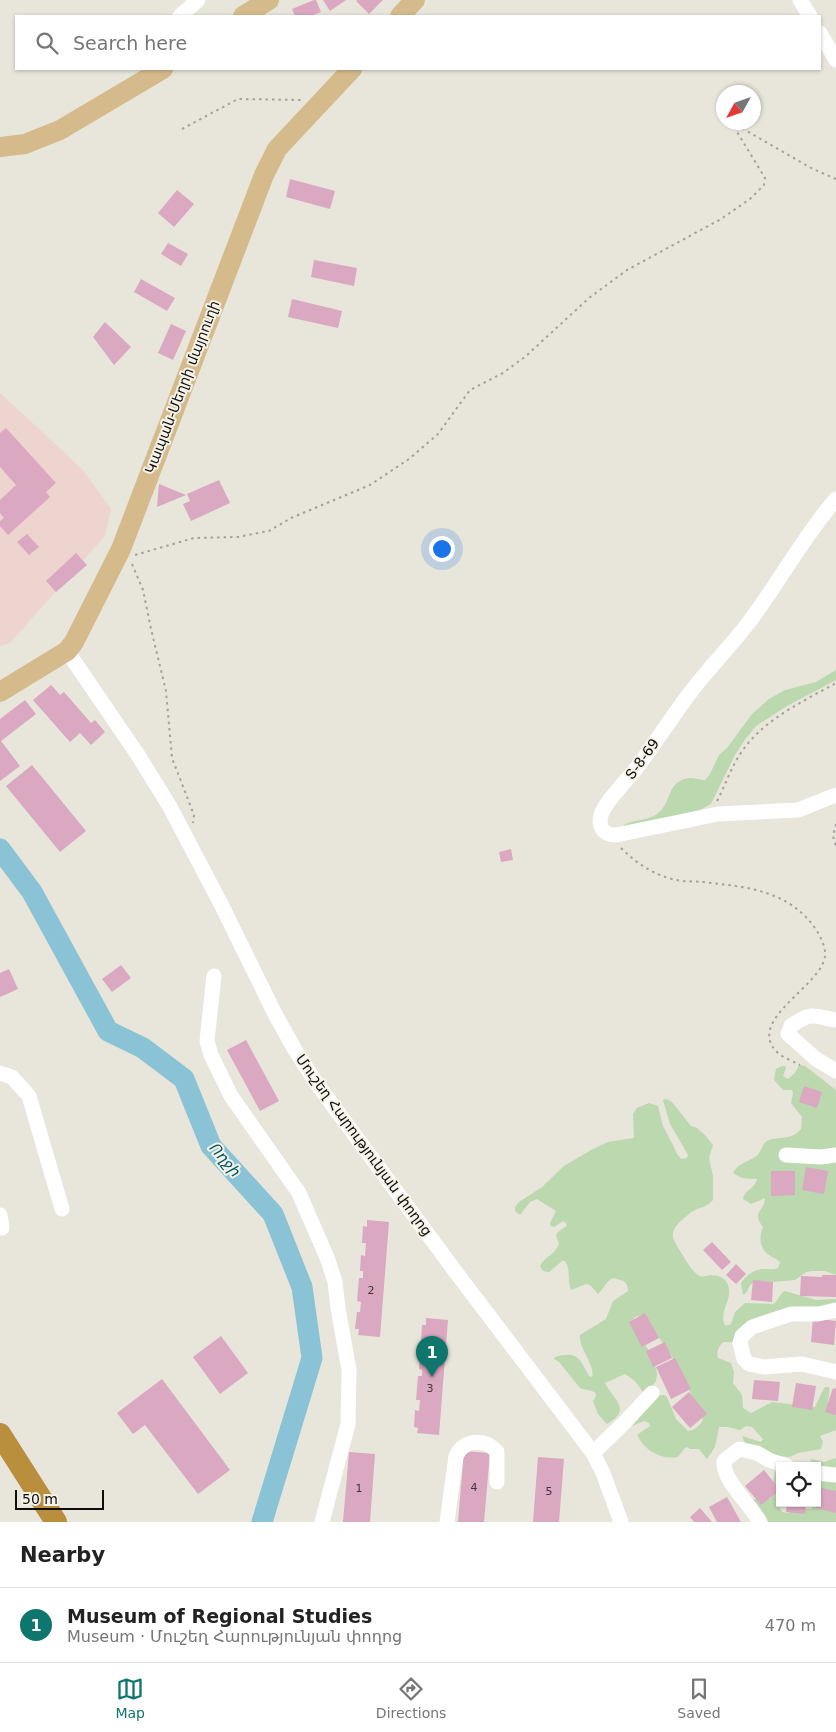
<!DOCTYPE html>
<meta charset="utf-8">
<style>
:root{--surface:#fff;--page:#f6f6f6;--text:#222;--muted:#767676;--line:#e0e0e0;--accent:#0f766e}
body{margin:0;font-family:"DejaVu Sans","Noto Sans Armenian",sans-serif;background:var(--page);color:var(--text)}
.controls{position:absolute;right:15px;bottom:15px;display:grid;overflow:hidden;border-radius:0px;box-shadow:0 1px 4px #0004}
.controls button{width:45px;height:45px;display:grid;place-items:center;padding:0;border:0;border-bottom:1px solid var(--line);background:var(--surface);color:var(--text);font:25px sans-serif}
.compass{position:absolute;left:716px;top:85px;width:45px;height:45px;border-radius:50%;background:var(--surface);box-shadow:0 1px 4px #0004;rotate:230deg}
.scale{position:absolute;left:15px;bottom:12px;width:89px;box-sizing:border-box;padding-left:5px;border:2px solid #0e0d0a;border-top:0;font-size:14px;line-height:18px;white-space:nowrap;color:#0e0d0a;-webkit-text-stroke:4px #f5f2e8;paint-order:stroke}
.you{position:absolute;left:441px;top:548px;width:18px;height:18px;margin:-12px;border:4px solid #fff;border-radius:50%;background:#1a73e8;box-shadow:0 0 0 8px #1a73e833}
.badge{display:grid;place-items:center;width:32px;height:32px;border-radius:50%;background:var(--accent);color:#fff;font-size:16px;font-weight:700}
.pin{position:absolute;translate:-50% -41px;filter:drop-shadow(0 1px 2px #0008)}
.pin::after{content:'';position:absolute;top:26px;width:18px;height:15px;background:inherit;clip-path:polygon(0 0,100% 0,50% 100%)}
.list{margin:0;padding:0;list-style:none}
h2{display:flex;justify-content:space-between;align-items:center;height:65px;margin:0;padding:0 20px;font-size:21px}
h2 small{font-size:16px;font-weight:400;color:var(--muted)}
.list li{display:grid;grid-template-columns:32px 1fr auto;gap:15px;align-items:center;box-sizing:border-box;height:75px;padding:0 20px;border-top:1px solid var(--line)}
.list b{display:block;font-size:19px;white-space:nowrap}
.list p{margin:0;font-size:16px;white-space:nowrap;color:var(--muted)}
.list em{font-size:16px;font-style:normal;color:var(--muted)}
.icon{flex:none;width:28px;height:28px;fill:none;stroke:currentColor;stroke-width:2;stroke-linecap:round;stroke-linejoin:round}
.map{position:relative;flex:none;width:836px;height:1522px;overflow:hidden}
.search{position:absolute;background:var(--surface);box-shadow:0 1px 4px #0004;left:15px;right:15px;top:15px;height:55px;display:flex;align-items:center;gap:12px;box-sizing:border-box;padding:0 18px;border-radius:0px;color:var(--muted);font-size:19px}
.sheet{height:140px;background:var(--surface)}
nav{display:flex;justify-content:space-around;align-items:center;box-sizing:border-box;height:70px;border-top:1px solid var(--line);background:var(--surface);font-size:14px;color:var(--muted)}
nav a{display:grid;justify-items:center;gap:2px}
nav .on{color:var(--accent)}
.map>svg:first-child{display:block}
</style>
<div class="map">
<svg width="836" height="1522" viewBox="0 0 836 1522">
<rect width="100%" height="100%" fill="#e8e5db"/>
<path fill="#eed4cf" d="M0 393 82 469 111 509 105 536 10 643 0 646Z"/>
<g fill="#bbd8ae">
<path d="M836 670V680L787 706 756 726 744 741 735 755 711 804 702 809 686 814 624 828V825C634 819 648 821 657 814 673 803 665 781 690 778 695 778 700 780 705 780L710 774 719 755 727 748 752 714 769 699 785 690 816 682Z"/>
<path d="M799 1065 805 1066 836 1090V1275L825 1271H812L806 1272 795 1280 773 1282 757 1281 750 1285 746 1293 743 1295 741 1283C748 1274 754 1269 766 1269 771 1269 773 1270 778 1268L780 1262C776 1258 773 1258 769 1255 759 1248 759 1237 763 1227 751 1211 764 1213 765 1198L751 1204 743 1199C744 1190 755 1189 757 1179L742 1178 733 1173C737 1164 747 1162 755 1157 762 1153 761 1143 769 1140 782 1136 793 1140 801 1129L802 1117 791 1103 793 1093 792 1090H783L774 1080 776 1069 782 1066H785L786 1068 783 1076 788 1079 795 1073Z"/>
<path d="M666 1099 672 1102 691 1126 697 1128 705 1135 713 1145 709 1158 713 1176V1200C707 1207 701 1207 693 1211 690 1212 687 1216 684 1218 668 1232 671 1237 682 1254 687 1262 693 1274 702 1277 716 1272 731 1277 729 1295 727 1306 720 1314 725 1326L731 1324 735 1312 745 1303 773 1304C778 1302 779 1294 785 1291L816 1300 836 1299V1310L807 1313 733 1342H724C719 1345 716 1352 718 1358L731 1363 734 1372 733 1383 742 1395 743 1408 751 1413 772 1402 815 1407 823 1390 825 1387H829C831 1397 823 1407 833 1414L836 1413V1430L820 1436 823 1442 821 1449 798 1453 790 1457 767 1455 746 1445 742 1436 761 1442 763 1439 752 1427 746 1426 740 1430 728 1427H719L715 1447 707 1459 699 1449H690L687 1447 684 1449 678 1457C661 1460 645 1451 637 1435L650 1426 649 1423 644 1421 632 1426 657 1396 664 1395 667 1397 676 1419 688 1431C695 1430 703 1424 703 1417L669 1351 642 1315 635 1317 633 1320 644 1344 654 1357 657 1374 656 1381 652 1387 643 1392 635 1381 625 1374 605 1383C613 1399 633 1410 607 1424L598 1414 593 1401C594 1399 596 1397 596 1395 596 1390 584 1390 580 1388L559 1362 554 1359 555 1357C577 1351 579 1357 589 1376L592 1377C596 1366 578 1348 580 1335L606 1319 613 1301 628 1291C628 1280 622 1281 614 1278 606 1280 604 1289 598 1294L590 1285 586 1284 571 1290C567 1280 571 1269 565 1261H562L549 1272 543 1271 540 1266C544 1257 555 1255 559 1244L556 1235 559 1231 567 1226 566 1223 563 1221 554 1227 551 1226 550 1223 556 1211 537 1199 530 1202 520 1215 515 1211V1207L519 1202 542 1187 564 1166 591 1150 608 1142 634 1138 633 1114 637 1108 649 1103 658 1106 663 1126 673 1145 677 1154 681 1159 687 1158 688 1155 670 1124 663 1100Z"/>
<path d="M836 1458V1522H767L752 1502 753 1499 766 1500 771 1498 775 1472 780 1468V1495L777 1503 782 1512 788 1513 801 1508 811 1509 813 1506 812 1503H817V1466H810L811 1459 824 1462Z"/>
</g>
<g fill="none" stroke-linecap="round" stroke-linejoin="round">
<path stroke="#8ac3d6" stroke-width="21" d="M0 849 32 892 108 1031 143 1048 184 1079 211 1146 273 1214 302 1287 312 1358 262 1522"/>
</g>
<g fill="#daa8c0">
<path d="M314 0H316L321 12 311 16H295L292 9Z"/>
<path d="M323 0H346L330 11Z"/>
<path d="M358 0H383L369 14 356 1Z"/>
<path d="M290 179 335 191 330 209 286 197Z"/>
<path d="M177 190 194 204 174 227 158 213Z"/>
<path d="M168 243 188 254 181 266 161 254Z"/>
<path d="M314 260 357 268 354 286 311 277Z"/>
<path d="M141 279 175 298 167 311 134 292Z"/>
<path d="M292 299 342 311 338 328 288 317Z"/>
<path d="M105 322 131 347 114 365 93 337Z"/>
<path d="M171 324 186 331 173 360 158 353Z"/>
<path d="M6 428 56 483 46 492 50 497 8 535 0 526V521L4 518 0 513V500L16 485 0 467V433Z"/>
<path d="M219 480 230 503 191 521 183 504 190 501 187 494Z"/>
<path d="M159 484 186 495 157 507Z"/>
<path d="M27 534 39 547 29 555 17 542Z"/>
<path d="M76 553 87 565 56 592 46 581Z"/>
<path d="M51 685 60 695 64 692 91 723 95 720 105 732 91 745 80 733 70 742 33 700Z"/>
<path d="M25 700 36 714 1 741 20 766 0 781V719Z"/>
<path d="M32 765 86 831 60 852 6 786Z"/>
<path d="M511 849 513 860 501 862 499 852Z"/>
<path d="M121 965 131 978 112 992 102 979Z"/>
<path d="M9 969 18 989 0 997V973Z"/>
<path d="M246 1040 279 1101 260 1111 227 1050Z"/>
<path d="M804 1086 822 1092 817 1108 799 1102Z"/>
<path d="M806 1167 828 1171 824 1194 802 1190Z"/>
<path d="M771 1171H795V1195L771 1196Z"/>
<path d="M367 1220 389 1222 380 1337 358 1335 359 1329H355L357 1312H360L361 1302 357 1301 359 1278H363V1271H360L361 1255 365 1256 366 1243H362L363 1226 367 1227Z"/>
<path d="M712 1242 731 1262 722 1270 703 1250Z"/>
<path d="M736 1264 746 1274 736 1284 726 1275Z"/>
<path d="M822 1275H836V1297L800 1296 801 1276 822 1277Z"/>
<path d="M753 1280 773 1282 772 1302 751 1300Z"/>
<path d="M645 1313 659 1338 642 1347 629 1322Z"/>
<path d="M426 1318 448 1320 439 1435 417 1433 418 1428 414 1427 415 1410 419 1411 420 1400H416L418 1376H422V1370L419 1369 420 1353 423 1354 424 1342 421 1341 422 1325H426Z"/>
<path d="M813 1318 836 1321 834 1345 811 1342Z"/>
<path d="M221 1336 248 1373 220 1394 193 1357Z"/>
<path d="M665 1342 672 1358 653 1367 646 1351Z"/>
<path d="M675 1358 691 1389 671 1399 656 1367Z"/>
<path d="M162 1379 230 1470 198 1494 145 1425 133 1434 117 1413Z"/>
<path d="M754 1380 780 1382 778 1401 752 1399Z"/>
<path d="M796 1383 816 1386 812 1410 792 1407Z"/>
<path d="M833 1388 836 1389V1415L825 1412Z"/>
<path d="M689 1392 707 1414 690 1428 672 1407Z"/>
<path d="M464 1451 490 1453 484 1522H458Z"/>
<path d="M349 1452 375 1454 370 1522H343Z"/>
<path d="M538 1457 564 1459 559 1522H533Z"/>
<path d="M764 1470 780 1490 761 1505 745 1486Z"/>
<path d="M821 1488 836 1491V1513L816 1508Z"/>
<path d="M727 1497 741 1522H717L709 1507Z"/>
<path d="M787 1503H806L805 1514 786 1512Z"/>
<path d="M700 1508 712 1522H694L690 1517Z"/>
</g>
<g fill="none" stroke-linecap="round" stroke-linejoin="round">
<g stroke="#a4a199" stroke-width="2" stroke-dasharray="2.5 4" stroke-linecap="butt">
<path d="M731 122 813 169 836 179"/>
<path d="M182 129 238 99 301 100"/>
<path d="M135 555 194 538 238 537 269 531 291 518 370 485 409 459 438 434 470 390 503 373 526 356 589 298 627 270 721 219 750 199 764 185 765 178 731 122"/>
<path d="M132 564 143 590 151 629 166 691 172 758 194 815 193 823"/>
<path d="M717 801C725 786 730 770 739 756 760 721 802 702 836 683"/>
<path d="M836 824 833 836 836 847"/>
<path d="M621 848C635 862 652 874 672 879 682 882 693 881 703 882 747 887 790 890 817 931 821 938 826 948 825 956 822 986 745 1020 777 1052 783 1058 793 1061 800 1065"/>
</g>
<g stroke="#fff" stroke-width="15">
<path d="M800 0 810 16"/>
<path d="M180 16 198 0"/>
<path d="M820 33 836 60"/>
<path d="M836 499C802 538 778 585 746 626 728 649 707 670 690 693 671 718 654 745 635 770 626 781 607 800 602 812 597 825 602 835 616 835L718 814 798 810 836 795"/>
<path d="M67 651 138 755 170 807 223 908 275 1014 295 1050 317 1084 455 1271 593 1453 603 1473 621 1522"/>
<path d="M214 976 207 1041 211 1055 231 1096 299 1193 328 1260 335 1282 338 1308 349 1370 348 1424 322 1522"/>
<path d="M836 1020C812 1016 813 1011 791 1026L788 1034 816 1059 836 1071"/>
<path d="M0 1073 12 1077 29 1096 62 1209"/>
<path d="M786 1155 821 1157 836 1155"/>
<path d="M0 1215 2 1228"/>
<path d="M836 1310 818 1314H791L752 1327 742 1336 740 1343 744 1359 749 1364 764 1367 802 1364 836 1372"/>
<path d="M593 1453 625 1422 652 1393"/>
<path d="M817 1473 836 1475"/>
<path d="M447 1522 456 1456C464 1439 485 1438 497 1452V1482"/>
<path d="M760 1522C751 1505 722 1480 724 1461L739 1449 757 1453 769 1460 787 1466"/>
</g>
<g stroke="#d5bb8b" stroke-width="20">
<path d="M243 16 269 0"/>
<path d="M400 16 415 0"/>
<path d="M0 147 25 144 60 130 163 69"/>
<path d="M0 692 67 651 74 642 121 549 264 175 277 149 352 69"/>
</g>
<path stroke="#b98e3d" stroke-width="22" d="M0 1434 56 1522"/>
</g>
<g text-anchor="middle" stroke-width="4" stroke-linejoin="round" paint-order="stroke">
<g font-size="11" fill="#413438">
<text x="371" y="1294">2</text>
<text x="430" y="1392">3</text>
<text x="474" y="1491">4</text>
<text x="359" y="1492">1</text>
<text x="549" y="1495">5</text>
</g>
<g font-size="14" fill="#0e0d0a" stroke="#f5f2e8">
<text transform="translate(182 387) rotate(-69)" y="5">Կապան-Մեղրի մայրուղի</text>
<text transform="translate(642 759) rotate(-54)" y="5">Տ-8-69</text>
<text transform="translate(364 1145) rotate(54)" y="5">Մուշեղ Հարությունյան փողոց</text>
</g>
<g font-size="15" font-style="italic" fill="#015569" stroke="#f5f2e8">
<text transform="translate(225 1160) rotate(50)" y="5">Ողջի</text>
</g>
</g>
</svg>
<div class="controls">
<button><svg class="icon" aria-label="locate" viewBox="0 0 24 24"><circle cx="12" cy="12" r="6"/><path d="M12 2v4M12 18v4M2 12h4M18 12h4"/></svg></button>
</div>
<svg class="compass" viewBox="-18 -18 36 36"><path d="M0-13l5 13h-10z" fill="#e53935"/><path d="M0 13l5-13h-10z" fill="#767676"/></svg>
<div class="scale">50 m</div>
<div class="you"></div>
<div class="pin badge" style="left:432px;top:1377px">1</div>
<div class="search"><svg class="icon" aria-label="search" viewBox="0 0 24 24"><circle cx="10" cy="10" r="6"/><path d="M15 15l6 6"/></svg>Search here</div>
</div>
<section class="sheet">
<h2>Nearby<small></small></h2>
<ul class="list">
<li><span class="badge">1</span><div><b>Museum of Regional Studies</b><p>Museum · Մուշեղ Հարությունյան փողոց</p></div><em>470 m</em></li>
</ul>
</section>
<nav>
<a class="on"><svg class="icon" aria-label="map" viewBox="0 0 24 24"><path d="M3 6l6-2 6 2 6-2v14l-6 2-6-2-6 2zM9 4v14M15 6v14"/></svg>Map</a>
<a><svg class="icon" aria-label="directions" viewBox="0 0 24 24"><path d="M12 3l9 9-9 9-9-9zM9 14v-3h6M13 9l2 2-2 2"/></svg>Directions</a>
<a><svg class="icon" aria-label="saved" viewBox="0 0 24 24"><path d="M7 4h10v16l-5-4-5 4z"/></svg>Saved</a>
</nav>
